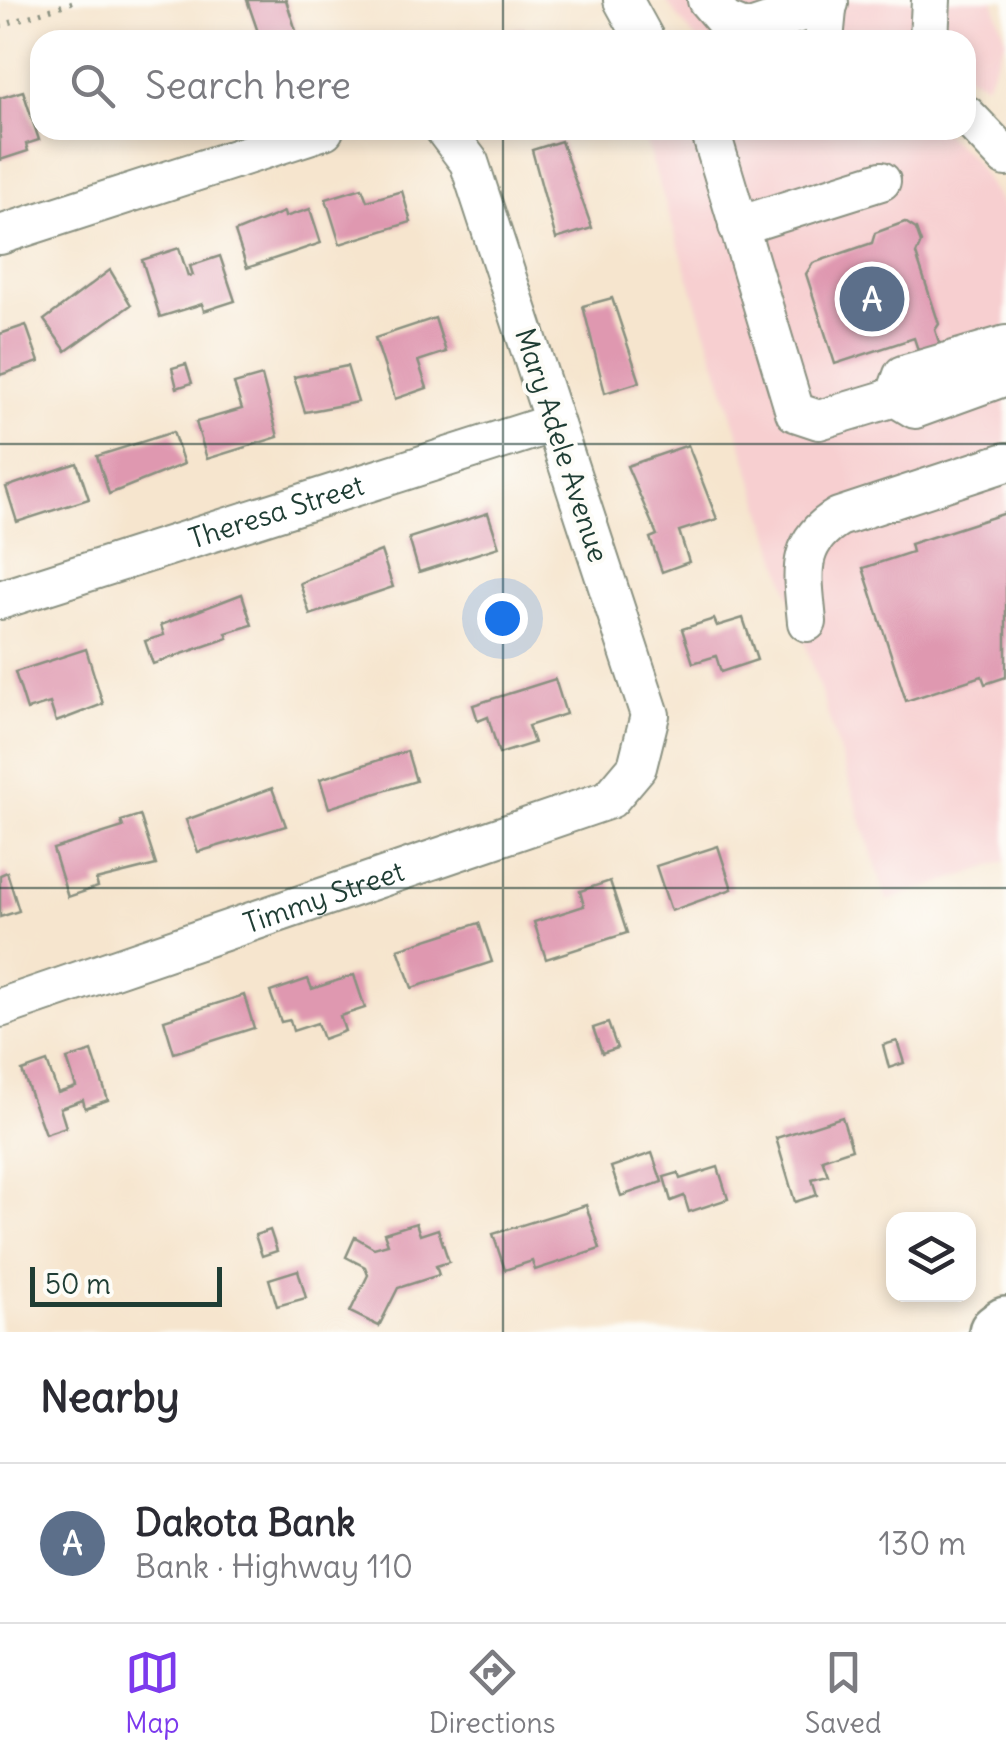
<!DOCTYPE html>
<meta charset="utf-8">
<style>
:root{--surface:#fff;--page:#f7f7f7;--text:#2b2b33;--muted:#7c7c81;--line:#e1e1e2;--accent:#7c3aed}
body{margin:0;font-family:Delius,sans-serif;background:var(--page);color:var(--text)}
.controls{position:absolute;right:30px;bottom:30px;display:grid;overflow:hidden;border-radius:20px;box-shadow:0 5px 15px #0003}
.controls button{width:90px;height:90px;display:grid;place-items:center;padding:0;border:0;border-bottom:2px solid var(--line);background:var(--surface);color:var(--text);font:50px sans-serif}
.scale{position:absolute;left:30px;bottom:25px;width:192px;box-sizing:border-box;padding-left:10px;border:5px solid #1f3d34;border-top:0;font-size:28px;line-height:35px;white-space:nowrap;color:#1f3d34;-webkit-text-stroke:8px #fdfcf7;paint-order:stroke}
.you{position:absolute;left:502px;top:618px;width:35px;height:35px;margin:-25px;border:8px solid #fff;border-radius:50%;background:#1a73e8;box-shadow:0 0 0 15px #1a73e833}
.badge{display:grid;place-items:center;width:65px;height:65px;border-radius:50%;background:var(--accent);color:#fff;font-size:32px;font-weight:700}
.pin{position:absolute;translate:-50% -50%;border:5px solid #fff;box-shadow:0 2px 10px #0006}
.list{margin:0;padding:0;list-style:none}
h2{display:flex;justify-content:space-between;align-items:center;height:130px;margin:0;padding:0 40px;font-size:42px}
h2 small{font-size:32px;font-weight:400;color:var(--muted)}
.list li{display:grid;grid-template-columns:65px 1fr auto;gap:30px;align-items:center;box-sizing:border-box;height:160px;padding:0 40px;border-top:2px solid var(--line)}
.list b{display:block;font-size:38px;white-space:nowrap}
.list p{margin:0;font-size:32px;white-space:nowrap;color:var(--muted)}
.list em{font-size:32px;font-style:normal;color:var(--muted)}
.icon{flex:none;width:55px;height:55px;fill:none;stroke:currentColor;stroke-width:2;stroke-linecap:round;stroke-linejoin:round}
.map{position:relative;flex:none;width:1006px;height:1332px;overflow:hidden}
.search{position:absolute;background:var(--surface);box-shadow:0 5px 15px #0003;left:30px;right:30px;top:30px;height:110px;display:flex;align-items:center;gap:25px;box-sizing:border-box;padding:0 35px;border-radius:30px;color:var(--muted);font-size:38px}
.sheet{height:290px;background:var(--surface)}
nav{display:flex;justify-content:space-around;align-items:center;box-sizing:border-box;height:140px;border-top:2px solid var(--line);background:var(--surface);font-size:28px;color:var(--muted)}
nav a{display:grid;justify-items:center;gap:5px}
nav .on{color:var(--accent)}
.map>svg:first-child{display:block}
</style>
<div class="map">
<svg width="1006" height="1332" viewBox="0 0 1006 1332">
<rect width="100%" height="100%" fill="#fdfcf7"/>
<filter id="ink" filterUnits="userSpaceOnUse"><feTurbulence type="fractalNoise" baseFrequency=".01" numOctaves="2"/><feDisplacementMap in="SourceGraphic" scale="20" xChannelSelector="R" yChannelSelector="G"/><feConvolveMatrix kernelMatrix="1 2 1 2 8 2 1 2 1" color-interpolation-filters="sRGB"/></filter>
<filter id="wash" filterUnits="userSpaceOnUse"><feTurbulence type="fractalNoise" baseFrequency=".0048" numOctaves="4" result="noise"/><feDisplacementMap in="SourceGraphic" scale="40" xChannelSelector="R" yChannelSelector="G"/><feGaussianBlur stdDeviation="2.25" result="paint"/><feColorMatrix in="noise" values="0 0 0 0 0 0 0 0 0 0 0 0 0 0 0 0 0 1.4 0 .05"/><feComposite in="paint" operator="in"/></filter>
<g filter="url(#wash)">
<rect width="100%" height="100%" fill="#f6e5ce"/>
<g fill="#f7cfd0">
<path d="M665 0H993L1006 39 986 84 966 75V40H696Z"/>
<path d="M642 130H940L970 156 1000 201 1006 212V861L887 901Z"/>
</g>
<g id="blocks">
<g fill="#df98b0">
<path d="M247 0H286L299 40H235L258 32Z"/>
<path d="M523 27 526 40H485V39Z"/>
<path d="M23 91 39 140 26 144 28 151 0 160V98Z"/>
<path d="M561 141 592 228 556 239 532 150Z"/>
<path d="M362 188 367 201 402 191 411 222 340 244 326 199Z"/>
<path d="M310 209 321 243 247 268 235 232 284 212 285 217Z"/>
<path d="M905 222 916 229 921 243 916 254 939 324 935 330 944 358 923 365 914 338 835 364 806 274 813 263 872 243 875 233Z"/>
<path d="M179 248 188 276 193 275 190 266 220 256 235 301 204 311 202 304 160 317 142 260Z"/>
<path d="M110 270 131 305 66 351 44 320Z"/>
<path d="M612 298 640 382 605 393 583 306Z"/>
<path d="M435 318 446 352 418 361 427 388 395 399 375 338Z"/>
<path d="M26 325 39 362 0 375V334Z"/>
<path d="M186 364 192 383 177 388 172 368Z"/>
<path d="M347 366 358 402 305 412 294 377Z"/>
<path d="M262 376 278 437 207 459 196 422 242 409 234 384Z"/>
<path d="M173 432 184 464 109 494 97 456Z"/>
<path d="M688 445 717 519 679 531 689 562 662 572 650 538 657 535 627 466Z"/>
<path d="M77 463 89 499 17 522 6 487Z"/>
<path d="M488 513 499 547 419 572 409 538Z"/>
<path d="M1006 513V677L985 684 982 676 906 701 863 568 912 552 910 544Z"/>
<path d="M381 551 393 587 310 615 300 583Z"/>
<path d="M242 594 252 625 226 633 228 638 153 664 145 641 164 635 161 625Z"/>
<path d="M743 618 757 660 721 672 716 656 693 663 682 629 714 619 717 626Z"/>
<path d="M86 649 103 704 56 722 50 703 27 710 15 672Z"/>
<path d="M555 679 566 714 528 726 534 743 499 754 488 717 478 721 473 705Z"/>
<path d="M407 751 416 781 329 808 320 779Z"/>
<path d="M272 788 286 826 198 852 186 820Z"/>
<path d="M140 815 156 865 96 880 98 887 68 897 53 849 123 827 121 821Z"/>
<path d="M718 846 732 889 671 911 656 866Z"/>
<path d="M7 872 19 911 0 917V875Z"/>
<path d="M610 881 627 933 546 959 534 922 584 906 580 891Z"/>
<path d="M479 923 492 962 412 988 398 949Z"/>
<path d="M354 975 365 1008 340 1016 345 1031 323 1039 317 1023 293 1031 290 1020 281 1022 270 992 308 979 312 989Z"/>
<path d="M244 995 254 1028 174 1053 164 1020Z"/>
<path d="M608 1023 617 1048 602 1053 593 1028Z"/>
<path d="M897 1041 904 1063 889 1068 883 1045Z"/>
<path d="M92 1051 108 1100 85 1108 83 1100 60 1108 66 1127 45 1134 22 1071 47 1062 58 1093 76 1087 67 1059Z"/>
<path d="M842 1117 852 1149 822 1159 828 1175 812 1179 817 1195 795 1202 776 1138Z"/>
<path d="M652 1153 662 1182 621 1196 611 1167Z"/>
<path d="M718 1167 728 1199 689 1212 684 1196 671 1201 664 1177 678 1173 680 1179Z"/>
<path d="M586 1205 600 1249 535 1270 532 1261 505 1270 493 1234Z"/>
<path d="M416 1223 420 1235 438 1229 449 1262 436 1266 439 1275 398 1288 379 1326 350 1312 368 1275 365 1267 346 1257 355 1237 374 1248 388 1244 384 1233Z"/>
<path d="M270 1230 277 1251 262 1256 255 1235Z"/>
<path d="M298 1270 306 1298 277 1306 269 1279Z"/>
</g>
</g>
</g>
<g filter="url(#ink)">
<use href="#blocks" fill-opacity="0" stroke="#8a9181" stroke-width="2.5"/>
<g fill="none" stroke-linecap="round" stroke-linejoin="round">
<g stroke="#8a9181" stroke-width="42">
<g id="minor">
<path d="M623 0 645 40"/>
<path d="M707 0 725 21 747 30 829 3"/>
<path d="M824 40 828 0"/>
<path d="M929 40 931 0"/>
<path d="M966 115 1006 157"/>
<path d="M710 130 795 412 819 420 895 397 915 409 1006 376"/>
<path d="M738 226 881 181"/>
<path d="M0 235 324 130"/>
<path d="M895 397 903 375 1006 345"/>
<path id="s1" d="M0 600 554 423"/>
<path d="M807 622C803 576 794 543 839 517L1006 462"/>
<path id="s2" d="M0 1008 610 799 637 767 650 715 469 162 445 130"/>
</g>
</g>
<g stroke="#8a9181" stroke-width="60">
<path id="highway" d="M997 1332 1006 1325"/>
</g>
<path stroke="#8a9181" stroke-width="5" stroke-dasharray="2.5 8" stroke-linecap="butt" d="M0 26 79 0"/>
<use href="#minor" stroke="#fff" stroke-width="38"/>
<use href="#highway" stroke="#fff" stroke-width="55"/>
</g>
</g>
<path fill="none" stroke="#1f3d34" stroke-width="2.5" stroke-opacity="0.55" d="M503 0V40M503 130V1332M0 444H1006M0 888H1006"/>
<g text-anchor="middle" stroke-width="8" stroke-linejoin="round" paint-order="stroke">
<g font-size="28" fill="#1f3d34" stroke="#fdfcf7">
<text transform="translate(562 445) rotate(72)" y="10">Mary Adele Avenue</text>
<text dy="10" stroke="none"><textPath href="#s1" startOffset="290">Theresa Street</textPath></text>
<text dy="10" stroke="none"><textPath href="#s2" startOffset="342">Timmy Street</textPath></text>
</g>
</g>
</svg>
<div class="controls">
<button><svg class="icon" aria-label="layers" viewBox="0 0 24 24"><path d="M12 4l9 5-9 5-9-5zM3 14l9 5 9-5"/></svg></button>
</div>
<div class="scale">50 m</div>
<div class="you"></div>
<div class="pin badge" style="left:872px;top:299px;background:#5c6f8a">A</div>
<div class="search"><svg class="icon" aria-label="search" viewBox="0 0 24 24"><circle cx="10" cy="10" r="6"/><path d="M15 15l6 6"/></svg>Search here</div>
</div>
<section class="sheet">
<h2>Nearby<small></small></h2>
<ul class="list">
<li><span class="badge" style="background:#5c6f8a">A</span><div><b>Dakota Bank</b><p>Bank · Highway 110</p></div><em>130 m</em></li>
</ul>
</section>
<nav>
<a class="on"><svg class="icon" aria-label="map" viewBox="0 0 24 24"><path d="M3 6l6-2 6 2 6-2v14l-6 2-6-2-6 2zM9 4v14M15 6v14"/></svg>Map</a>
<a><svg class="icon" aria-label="directions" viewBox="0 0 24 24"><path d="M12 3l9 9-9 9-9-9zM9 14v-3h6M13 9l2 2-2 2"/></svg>Directions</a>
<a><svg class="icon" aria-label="saved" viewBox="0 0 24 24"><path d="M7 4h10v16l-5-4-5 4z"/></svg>Saved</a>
</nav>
